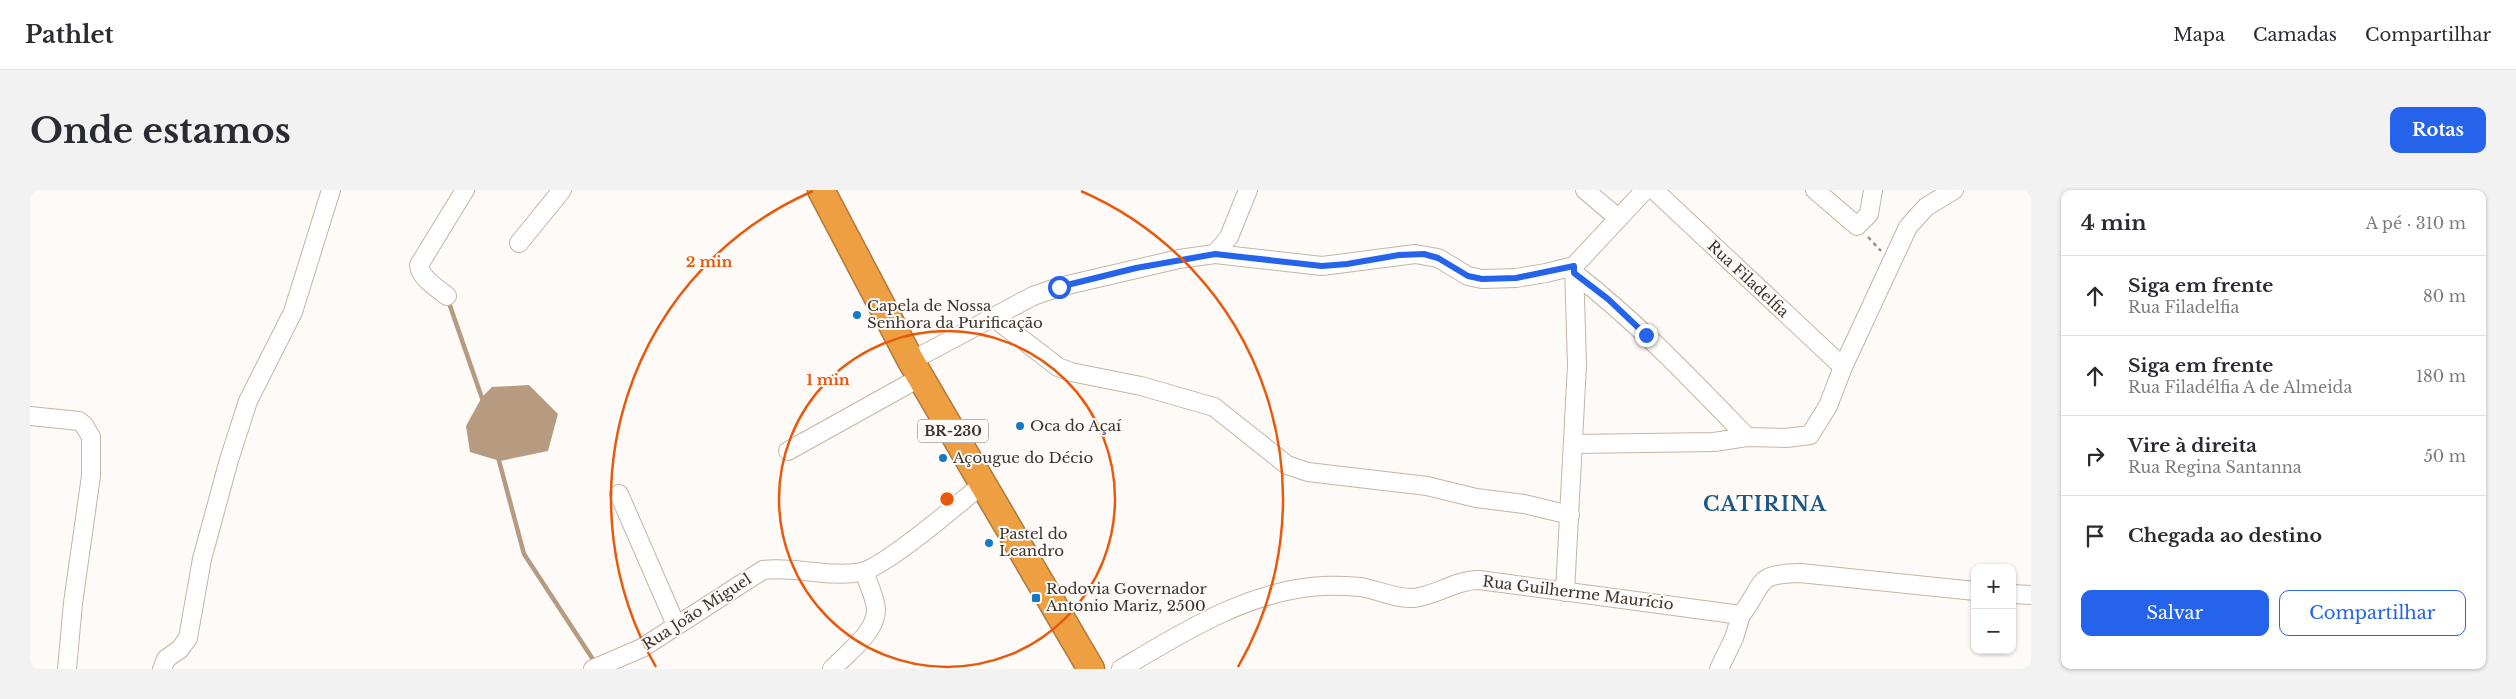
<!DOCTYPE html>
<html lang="pt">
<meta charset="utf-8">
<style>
:root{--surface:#fff;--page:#f2f2f3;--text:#2b2b33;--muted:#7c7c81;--line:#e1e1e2;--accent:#2563eb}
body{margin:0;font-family:"Libre Baskerville",serif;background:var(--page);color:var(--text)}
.controls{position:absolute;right:15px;bottom:15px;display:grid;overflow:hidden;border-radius:10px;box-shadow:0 1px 4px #0004}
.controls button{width:45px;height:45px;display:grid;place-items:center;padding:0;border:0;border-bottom:1px solid var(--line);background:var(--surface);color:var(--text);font:25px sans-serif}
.stop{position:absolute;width:15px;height:15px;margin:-11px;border:4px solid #2563eb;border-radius:50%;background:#fff}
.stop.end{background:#2563eb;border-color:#fff;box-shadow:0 1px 5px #0008}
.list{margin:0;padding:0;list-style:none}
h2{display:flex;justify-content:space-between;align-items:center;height:65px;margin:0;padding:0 20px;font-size:21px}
h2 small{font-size:16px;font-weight:400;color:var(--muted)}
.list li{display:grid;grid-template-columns:32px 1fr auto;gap:15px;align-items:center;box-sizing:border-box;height:80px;padding:0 20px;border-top:1px solid var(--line)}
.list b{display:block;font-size:19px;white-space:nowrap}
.list p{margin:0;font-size:16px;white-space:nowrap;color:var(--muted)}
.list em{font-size:16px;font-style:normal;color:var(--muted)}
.actions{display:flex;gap:10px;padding:15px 20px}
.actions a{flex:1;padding:11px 0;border:1px solid var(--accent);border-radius:10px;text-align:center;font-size:18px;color:var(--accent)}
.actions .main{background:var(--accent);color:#fff}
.icon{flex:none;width:28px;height:28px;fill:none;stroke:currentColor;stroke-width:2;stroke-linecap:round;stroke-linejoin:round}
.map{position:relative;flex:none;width:2001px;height:479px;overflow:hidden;border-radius:10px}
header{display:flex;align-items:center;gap:30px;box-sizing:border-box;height:70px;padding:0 25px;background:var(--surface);border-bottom:1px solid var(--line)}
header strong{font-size:24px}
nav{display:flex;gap:28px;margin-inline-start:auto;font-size:18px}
.intro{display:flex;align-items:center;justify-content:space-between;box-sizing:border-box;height:120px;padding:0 30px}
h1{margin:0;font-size:35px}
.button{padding:12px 22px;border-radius:10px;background:var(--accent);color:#fff;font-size:18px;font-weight:700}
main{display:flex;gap:30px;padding:0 30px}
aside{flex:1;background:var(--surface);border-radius:10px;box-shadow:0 1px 4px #0004}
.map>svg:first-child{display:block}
</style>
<header>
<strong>Pathlet</strong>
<nav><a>Mapa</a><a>Camadas</a><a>Compartilhar</a></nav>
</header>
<div class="intro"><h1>Onde estamos</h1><a class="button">Rotas</a></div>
<main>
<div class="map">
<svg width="2001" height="479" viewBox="0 0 2001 479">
<rect width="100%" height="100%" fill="#fefaf7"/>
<path fill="#b69b80" d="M499 195 528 224 518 261 470 271 440 262 436 236 452 207 462 197Z"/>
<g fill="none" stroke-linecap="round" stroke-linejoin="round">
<g stroke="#b69b80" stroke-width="4.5">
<path d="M418 110 453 211"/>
<path d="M468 267 494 364 566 474"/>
</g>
<g stroke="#c5b5a5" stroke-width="20">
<g id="minor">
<path d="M1555 0 1588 28"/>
<path d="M1624 0 1813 177"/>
<path d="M1785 0 1827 36 1839 24 1843 0"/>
<path d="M489 53 532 0"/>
<path d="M1185 64 1199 47 1218 0"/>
<path d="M1544 83C1607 132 1661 189 1717 247"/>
<path d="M417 106C407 98 390 88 389 75L435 0"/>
<path d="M963 127 1028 177 1041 182 1111 196 1184 217 1257 275 1278 282 1397 296 1446 308 1494 314 1540 325"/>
<path d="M881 171 1003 106 1029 97 1149 69 1185 64 1292 76 1385 64 1408 68 1438 86 1452 89 1486 88 1516 83 1544 76 1615 0"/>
<path d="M0 226 49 231 54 235 61 247V286L43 413 37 479"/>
<path d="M1544 254 1684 252 1717 247 1756 248 1780 245 1798 216 1813 177 1878 37 1896 17 1924 0"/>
<path d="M758 261 891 187"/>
<path d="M589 304 646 435"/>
<path d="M1535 402 1547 175 1544 76"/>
<path d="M1982 404 2001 405"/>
<path d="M132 479 136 469 150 459 158 448 172 369 199 270 218 211 263 122 301 0"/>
<path d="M563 479 612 458 733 380C766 376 798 388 831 382 854 378 932 311 954 293"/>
<path d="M802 479C816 464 847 442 846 419 845 407 838 393 834 382"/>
<path d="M1091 479C1151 443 1221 399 1293 396 1305 395 1319 396 1331 397 1348 400 1366 409 1383 408 1406 406 1425 390 1449 390L1711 425C1736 393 1723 384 1770 383L1945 401"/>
<path d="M1689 479 1704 448 1711 425"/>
</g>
</g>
<g stroke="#af7a3b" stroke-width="29">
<path id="highway" d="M791 0 881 171 1061 479"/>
</g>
<path stroke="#948f8a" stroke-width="2.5" stroke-dasharray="4 4" stroke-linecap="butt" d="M1838 47 1851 61"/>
<use href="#minor" stroke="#fff" stroke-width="18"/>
<use href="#highway" stroke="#ee9f42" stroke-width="26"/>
</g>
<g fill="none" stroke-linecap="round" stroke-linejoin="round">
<path stroke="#2563eb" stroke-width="6" d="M1029 97 1106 78 1185 64 1292 76 1317 74 1369 65 1394 64 1408 68 1438 86 1452 89 1486 88 1544 76V83L1578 109 1616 145"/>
</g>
<g fill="none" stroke="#e8590c" stroke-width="2.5">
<circle cx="917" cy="309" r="168"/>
<path d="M626 477A336 336 0 0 1 783 1M1051 1A336 336 0 0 1 1208 477"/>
</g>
<g fill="#127bc6" stroke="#fefaf7" stroke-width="2">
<circle cx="827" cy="125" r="5"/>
<circle cx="990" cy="236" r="5"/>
<circle cx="913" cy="268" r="5"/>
<circle cx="959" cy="353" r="5"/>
<rect x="1001" y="403" width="10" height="10" rx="2.5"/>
</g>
<g text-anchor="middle" stroke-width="4" stroke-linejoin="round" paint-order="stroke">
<rect fill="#fefaf7" stroke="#766f6a" stroke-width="1" x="888" y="229.5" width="70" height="23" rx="4"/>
<g font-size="14" font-weight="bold" fill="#3b342e">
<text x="923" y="246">BR-230</text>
</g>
<g font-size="15" fill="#3b342e" stroke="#fefaf7">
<text transform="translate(1718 89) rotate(43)" y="5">Rua Filadelfia</text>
<text transform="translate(1548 403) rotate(7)" y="5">Rua Guilherme Maurício</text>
<text transform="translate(667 422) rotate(-33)" y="5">Rua João Miguel</text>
</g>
<g font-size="15" fill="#3b342e" stroke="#fefaf7" text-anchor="start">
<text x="837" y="121">Capela de Nossa<tspan x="837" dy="17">Senhora da Purificação</tspan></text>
<text x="1000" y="241">Oca do Açaí</text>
<text x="923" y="273">Açougue do Décio</text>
<text x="969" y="349">Pastel do<tspan x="969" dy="17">Leandro</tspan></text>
<text x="1016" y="404">Rodovia Governador<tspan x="1016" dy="17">Antonio Mariz, 2500</tspan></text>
</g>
<g font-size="20" font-weight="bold" letter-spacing="1" fill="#1b5787" stroke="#fefaf7">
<text x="1735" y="321">CATIRINA</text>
</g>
</g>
<circle cx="917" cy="309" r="8" fill="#e8590c" stroke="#fefaf7" stroke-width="2.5"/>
<g font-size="15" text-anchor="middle" font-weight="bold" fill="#e8590c" stroke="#fefaf7" stroke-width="4" stroke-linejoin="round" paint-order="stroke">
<text x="679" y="77">2 min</text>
<text x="798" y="195">1 min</text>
</g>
</svg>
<div class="controls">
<button>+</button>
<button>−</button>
</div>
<div class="stop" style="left:1029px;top:97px"></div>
<div class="stop end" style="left:1616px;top:145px"></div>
</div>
<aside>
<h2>4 min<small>A pé · 310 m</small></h2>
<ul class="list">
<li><svg class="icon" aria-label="ahead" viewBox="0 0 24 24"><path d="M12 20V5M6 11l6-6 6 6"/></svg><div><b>Siga em frente</b><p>Rua Filadelfia</p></div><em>80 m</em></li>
<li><svg class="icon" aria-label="ahead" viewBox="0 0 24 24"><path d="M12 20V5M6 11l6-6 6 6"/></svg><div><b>Siga em frente</b><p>Rua Filadélfia A de Almeida</p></div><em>180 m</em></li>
<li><svg class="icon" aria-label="right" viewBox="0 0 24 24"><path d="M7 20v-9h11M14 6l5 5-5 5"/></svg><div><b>Vire à direita</b><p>Rua Regina Santanna</p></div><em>50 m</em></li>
<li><svg class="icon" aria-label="arrive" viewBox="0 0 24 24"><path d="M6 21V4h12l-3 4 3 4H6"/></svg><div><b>Chegada ao destino</b></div></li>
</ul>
<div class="actions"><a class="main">Salvar</a><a>Compartilhar</a></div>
</aside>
</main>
